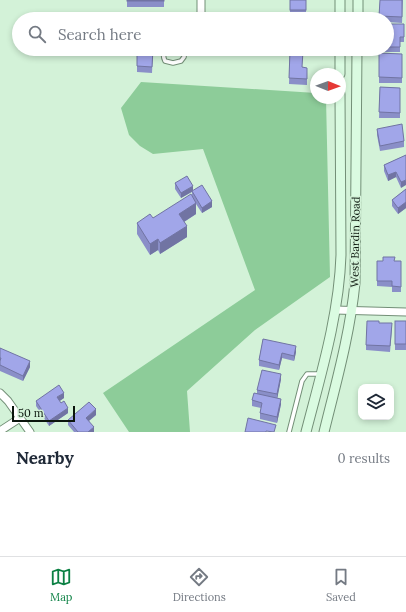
<!DOCTYPE html>
<style>
:root{--surface:#fff;--page:#f6f6f7;--text:#1f2937;--muted:#747a83;--line:#e0e1e3;--accent:#0b8043}
body{margin:0;font-family:Lora,serif;background:var(--page);color:var(--text)}
.controls{position:absolute;right:12px;bottom:12px;display:grid;overflow:hidden;border-radius:8px;box-shadow:0 2px 6px #0003}
.controls button{width:36px;height:36px;display:grid;place-items:center;padding:0;border:0;border-bottom:1px solid var(--line);background:var(--surface);color:var(--text);font:20px sans-serif}
.compass{position:absolute;left:310px;top:68px;width:36px;height:36px;border-radius:50%;background:var(--surface);box-shadow:0 2px 6px #0003;rotate:91deg}
.scale{position:absolute;left:12px;bottom:10px;width:63px;box-sizing:border-box;padding-left:4px;border:2px solid #0a150c;border-top:0;font-size:11px;line-height:14px;white-space:nowrap;color:#0a150c;-webkit-text-stroke:3px #d3f2d8;paint-order:stroke}
.list{margin:0;padding:0;list-style:none}
h2{display:flex;justify-content:space-between;align-items:center;height:52px;margin:0;padding:0 16px;font-size:17px}
h2 small{font-size:13px;font-weight:400;color:var(--muted)}
.icon{flex:none;width:22px;height:22px;fill:none;stroke:currentColor;stroke-width:2;stroke-linecap:round;stroke-linejoin:round}
.map{position:relative;flex:none;width:406px;height:432px;overflow:hidden}
.search{position:absolute;background:var(--surface);box-shadow:0 2px 6px #0003;left:12px;right:12px;top:12px;height:44px;display:flex;align-items:center;gap:10px;box-sizing:border-box;padding:0 14px;border-radius:22px;color:var(--muted);font-size:15px}
.sheet{height:124px;background:var(--surface)}
nav{display:flex;justify-content:space-around;align-items:center;box-sizing:border-box;height:56px;border-top:1px solid var(--line);background:var(--surface);font-size:11px;color:var(--muted)}
nav a{display:grid;justify-items:center;gap:2px}
nav .on{color:var(--accent)}
.map>svg:first-child{display:block}
</style>
<div class="map">
<svg width="406" height="432" viewBox="0 0 406 432">
<rect width="100%" height="100%" fill="#d3f2d8"/>
<path fill="#8dcc99" d="M141 82 316 93V98H326L330 277 255 330 187 391 190 432H129L103 393 255 290 203 149 153 154 140 146 129 135 121 108Z"/>
<g fill="none" stroke-linecap="round" stroke-linejoin="round">
<g stroke="#738f77" stroke-width="5.5">
<g id="service">
<path d="M194 19 201 15"/>
<path d="M165 49C163 53 163 57 165 61L173 63 181 61 184 57 185 49"/>
<path d="M289 432 302 381 307 374H321"/>
</g>
</g>
<g stroke="#738f77" stroke-width="9">
<g id="minor">
<path d="M201 0V15"/>
<path d="M335 310 406 312"/>
<path d="M0 393 8 401 30 432"/>
<path d="M0 431 20 418"/>
</g>
</g>
<g stroke="#738f77" stroke-width="11">
<g id="secondary">
<path d="M340 19V0"/>
<path d="M358 19V0"/>
<path d="M340 74V49"/>
<path d="M306 432C321 374 339 315 341 255L340 94"/>
<path d="M324 432C336 383 350 334 355 283L357 49"/>
</g>
</g>
<use href="#service" stroke="#fff" stroke-width="3.5"/>
<use href="#minor" stroke="#fff" stroke-width="7"/>
<use href="#secondary" stroke="#dafbe1" stroke-width="9"/>
</g>
<g fill="#8a8fc8">
<rect x="127" y="0" width="37" height="7"/>
<path d="M290 0H306V16L290 15Z"/>
<path d="M380 0H403L402 23 387 22V19H379Z"/>
<path d="M387 24H404V42H400V52H377V49H387Z"/>
<path d="M137 49H153L152 73 137 72Z"/>
<path d="M290 51 302 67 307 68V85L289 84Z"/>
<path d="M379 53 402 54V83H379Z"/>
<path d="M380 87 400 88V118H379Z"/>
<path d="M377 129 404 141V147L380 151 377 135Z"/>
<path d="M406 155 401 188 396 177 388 181 384 171V165Z"/>
<path d="M175 183 193 191 212 207 202 213 196 204V214L184 222 187 237 160 254 158 250 150 255 137 234V223L153 218 192 196V192L181 198 175 189Z"/>
<path d="M406 189V208L398 214 392 206V200Z"/>
<path d="M377 261H401V292H392V287L377 286Z"/>
<rect x="395" y="321" width="11" height="29"/>
<path d="M379 323 392 329 390 352 366 350V345Z"/>
<path d="M263 339 296 352 294 361 282 358 279 370 259 366V360Z"/>
<path d="M0 348 30 367 23 381 0 371Z"/>
<path d="M281 379 277 398 281 404 277 423 260 419V413L261 408 252 406V400L257 394V390Z"/>
<path d="M64 398 59 401 68 413 49 426 36 406V401Z"/>
<path d="M96 415 89 421 94 432H74L68 425V420Z"/>
</g>
<g fill="#7174a3">
<path d="M396 172V177L388 181V175Z"/>
<path d="M406 180V185L401 188V182Z"/>
<path d="M193 186V191L181 198V193Z"/>
<path d="M212 201V207L202 213V208Z"/>
<path d="M406 202V208L398 214V208Z"/>
<path d="M196 203V214L179 225V214Z"/>
<path d="M187 226V237L160 254V243Z"/>
<path d="M158 239V250L150 255V244Z"/>
<path d="M296 346V352L294 361V356Z"/>
<path d="M282 353V358L279 370V365Z"/>
<path d="M30 361V367L23 381V376Z"/>
<path d="M281 374V379L277 400V394Z"/>
<path d="M64 393V398L57 403V397Z"/>
<path d="M281 399V404L277 423V417Z"/>
<path d="M68 408V413L49 426V421Z"/>
<path d="M96 409V415L86 423V418Z"/>
<path d="M94 427V432H88Z"/>
</g>
<g fill="#a1a6e9" stroke="#7174a3">
<rect x="127" y="0" width="37" height="1"/>
<rect x="290" y="0" width="16" height="10"/>
<path d="M380 0H402V17L379 16Z"/>
<path d="M284 18 308 19H284Z"/>
<path d="M387 24H404V37H400V47H387Z"/>
<path d="M137 49H153L152 67 137 66Z"/>
<path d="M290 51H303L302 67 307 68V79L289 78Z"/>
<path d="M379 53 402 54V78L379 77Z"/>
<path d="M380 87 400 88V113L379 112Z"/>
<path d="M402 124 404 141 380 146 377 129Z"/>
<path d="M406 155V180L401 182 396 172 388 175 384 165Z"/>
<path d="M187 176 193 186 181 193 175 183Z"/>
<path d="M202 185 212 201 202 208 192 191Z"/>
<path d="M406 189V202L398 208 392 200Z"/>
<path d="M191 194 196 203 179 214 187 226 160 243 158 239 150 244 137 223 150 214 153 218Z"/>
<path d="M383 257H395L394 261H401V287L392 286V281H377V261H383Z"/>
<path d="M367 321H379V323H392L390 346 366 345Z"/>
<rect x="395" y="321" width="11" height="23"/>
<path d="M263 339 296 346 294 356 282 353 279 365 259 360Z"/>
<path d="M0 348 30 361 23 376 0 365V361L1 358H0Z"/>
<path d="M262 370 281 374 277 394 257 390Z"/>
<path d="M59 385 64 393 57 397 61 403 64 401 68 408 49 421 36 401Z"/>
<path d="M254 393 281 399 277 417 260 413 262 403 252 400Z"/>
<path d="M89 402 96 409 86 418 94 427 88 432H78L68 420Z"/>
<path d="M248 418 276 425 274 432 266 431V432H245Z"/>
</g>
<g text-anchor="middle" stroke-width="3" stroke-linejoin="round" paint-order="stroke">
<g font-size="11" fill="#0a150c" stroke="#d3f2d8">
<text transform="translate(355 242) rotate(-89)" y="4">West Bardin Road</text>
</g>
</g>
</svg>
<div class="controls">
<button><svg class="icon" aria-label="layers" viewBox="0 0 24 24"><path d="M12 4l9 5-9 5-9-5zM3 14l9 5 9-5"/></svg></button>
</div>
<svg class="compass" viewBox="-18 -18 36 36"><path d="M0-13l5 13h-10z" fill="#e53935"/><path d="M0 13l5-13h-10z" fill="#747a83"/></svg>
<div class="scale">50 m</div>
<div class="search"><svg class="icon" aria-label="search" viewBox="0 0 24 24"><circle cx="10" cy="10" r="6"/><path d="M15 15l6 6"/></svg>Search here</div>
</div>
<section class="sheet">
<h2>Nearby<small>0 results</small></h2>
<ul class="list">
</ul>
</section>
<nav>
<a class="on"><svg class="icon" aria-label="map" viewBox="0 0 24 24"><path d="M3 6l6-2 6 2 6-2v14l-6 2-6-2-6 2zM9 4v14M15 6v14"/></svg>Map</a>
<a><svg class="icon" aria-label="directions" viewBox="0 0 24 24"><path d="M12 3l9 9-9 9-9-9zM9 14v-3h6M13 9l2 2-2 2"/></svg>Directions</a>
<a><svg class="icon" aria-label="saved" viewBox="0 0 24 24"><path d="M7 4h10v16l-5-4-5 4z"/></svg>Saved</a>
</nav>
